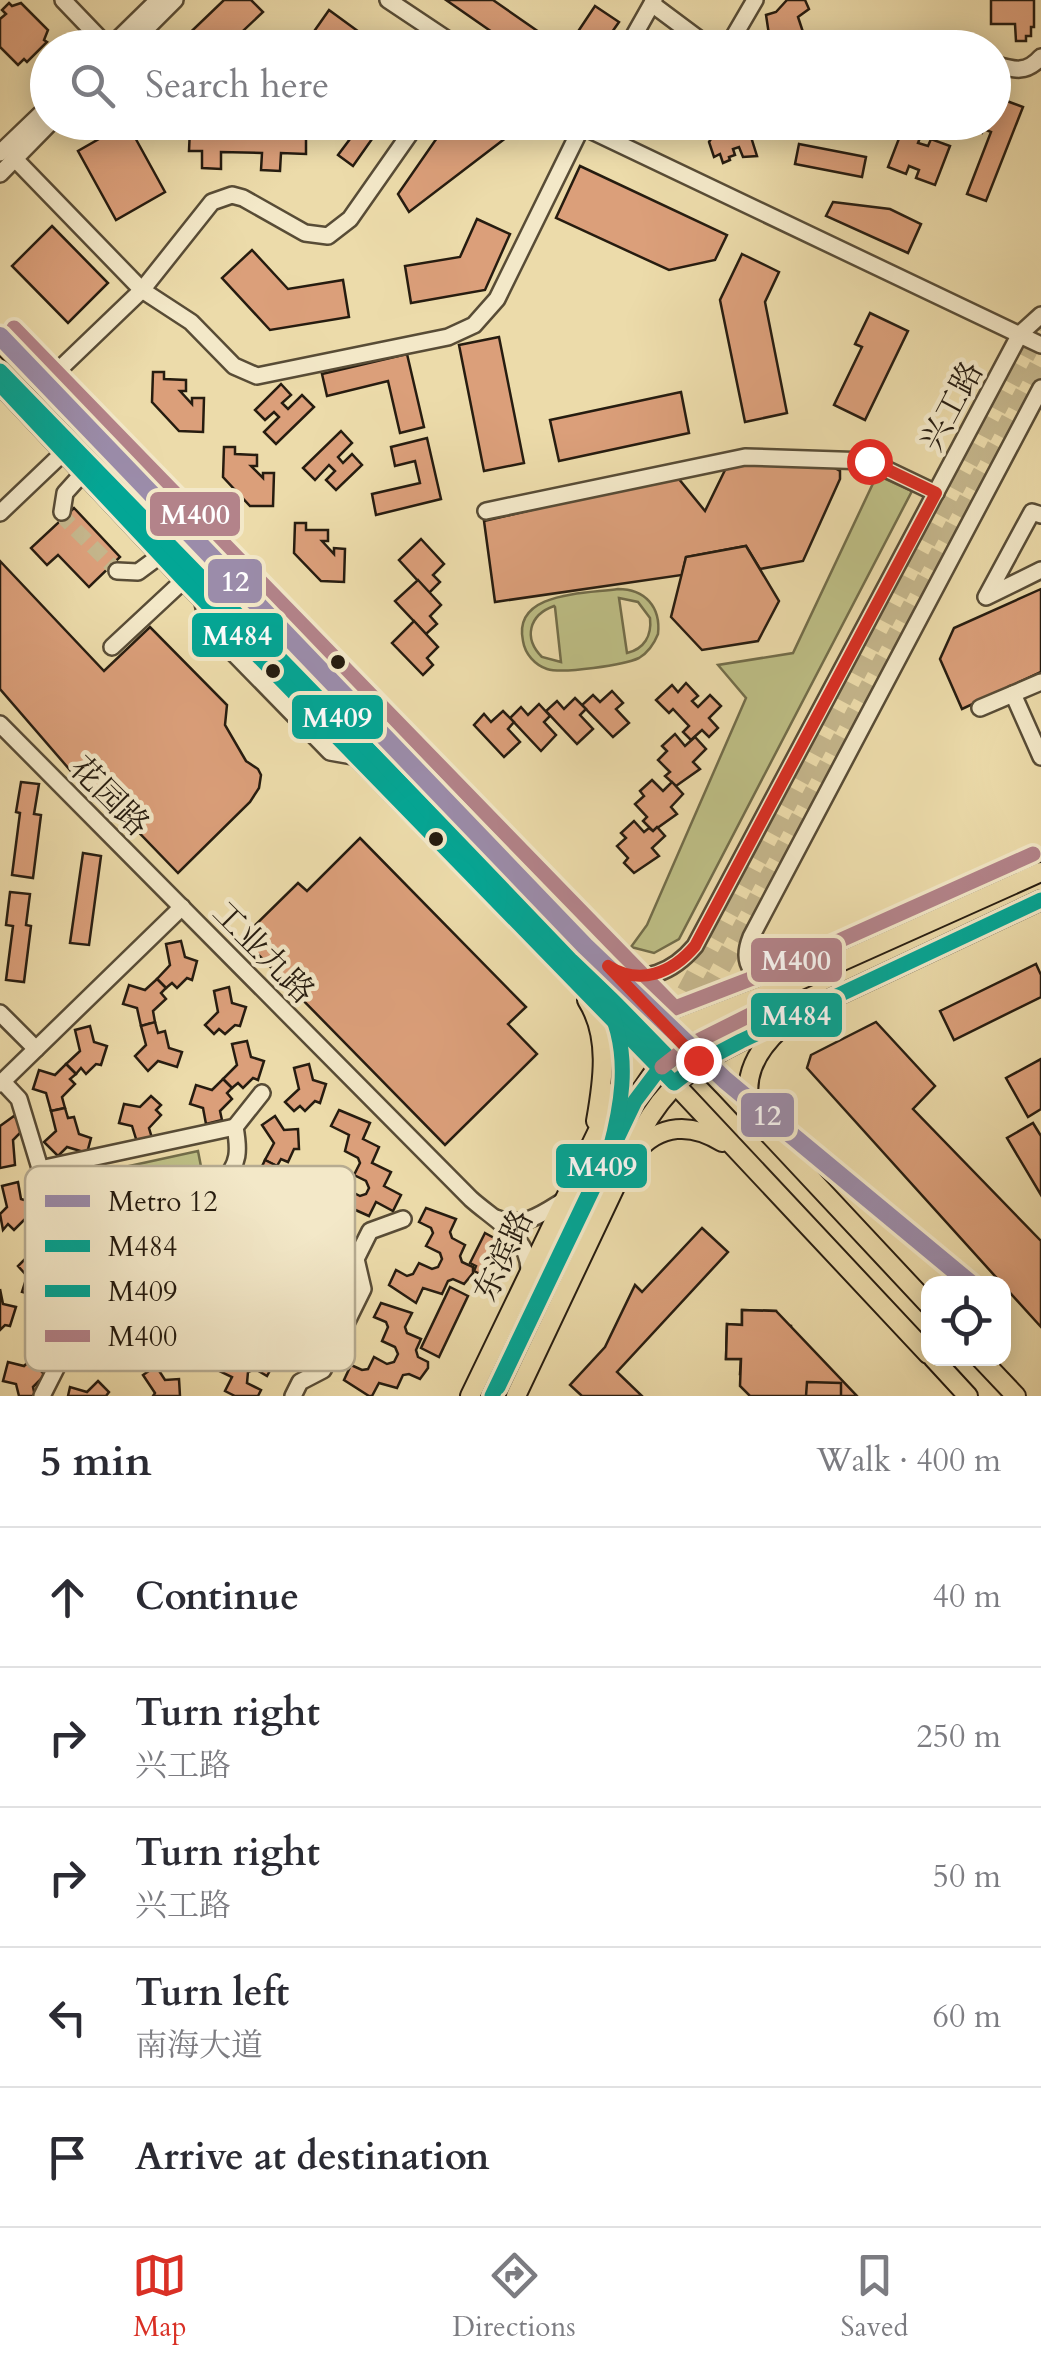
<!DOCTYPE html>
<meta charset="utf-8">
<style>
:root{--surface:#fff;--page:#f2f2f3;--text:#2b2b33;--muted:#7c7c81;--line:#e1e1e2;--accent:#d93025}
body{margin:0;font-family:Cardo,"Noto Serif SC",serif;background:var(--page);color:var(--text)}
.controls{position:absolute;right:30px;bottom:30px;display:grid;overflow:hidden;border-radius:20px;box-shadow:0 5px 25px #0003}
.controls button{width:90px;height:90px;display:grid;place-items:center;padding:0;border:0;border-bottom:2px solid var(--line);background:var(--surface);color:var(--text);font:50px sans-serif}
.stop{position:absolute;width:30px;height:30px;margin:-22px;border:8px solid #d93025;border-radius:50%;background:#fff}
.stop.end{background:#d93025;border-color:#fff;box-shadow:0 2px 10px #0008}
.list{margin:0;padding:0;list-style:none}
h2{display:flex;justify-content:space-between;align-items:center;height:130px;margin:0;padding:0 40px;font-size:42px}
h2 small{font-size:32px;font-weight:400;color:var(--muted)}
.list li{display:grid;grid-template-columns:65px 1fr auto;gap:30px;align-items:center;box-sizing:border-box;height:140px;padding:0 40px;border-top:2px solid var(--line)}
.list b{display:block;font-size:38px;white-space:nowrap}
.list p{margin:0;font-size:32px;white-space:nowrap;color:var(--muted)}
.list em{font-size:32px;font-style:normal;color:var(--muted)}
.icon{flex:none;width:55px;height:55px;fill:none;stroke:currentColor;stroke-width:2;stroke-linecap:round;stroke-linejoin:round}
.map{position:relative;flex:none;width:1041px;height:1396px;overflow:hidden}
.search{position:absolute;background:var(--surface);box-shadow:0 5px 25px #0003;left:30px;right:30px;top:30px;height:110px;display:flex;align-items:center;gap:25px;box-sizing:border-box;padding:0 35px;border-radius:55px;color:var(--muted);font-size:38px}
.sheet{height:830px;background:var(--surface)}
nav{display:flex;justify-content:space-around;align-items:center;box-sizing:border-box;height:140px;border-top:2px solid var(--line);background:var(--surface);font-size:28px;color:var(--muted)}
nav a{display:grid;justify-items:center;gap:5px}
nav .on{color:var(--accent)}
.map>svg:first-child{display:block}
</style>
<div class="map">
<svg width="1041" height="1396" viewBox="0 0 1041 1396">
<rect width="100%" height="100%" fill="#ecdbaa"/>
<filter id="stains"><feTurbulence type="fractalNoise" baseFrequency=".002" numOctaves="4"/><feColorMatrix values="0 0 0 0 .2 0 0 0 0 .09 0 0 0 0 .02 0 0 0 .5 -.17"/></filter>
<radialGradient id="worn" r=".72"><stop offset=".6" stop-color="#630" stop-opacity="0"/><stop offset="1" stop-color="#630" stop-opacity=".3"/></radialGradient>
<g fill="#bdbe85" stroke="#726d4a" stroke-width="2.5" fill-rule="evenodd">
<path d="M877 475 912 491 679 939 654 953 631 947 647 925 746 698 718 665 793 653Z"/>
<path d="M618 589C645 589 661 607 658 634 654 644 649 652 639 658 624 665 563 674 547 669 535 665 525 654 523 641 512 591 587 594 618 589ZM619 598 638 602 650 618C652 636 644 649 627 653ZM554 606 555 607 561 662 542 657C523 638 529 615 554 606Z"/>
<path d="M198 1151 205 1187 158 1276 89 1291 65 1180Z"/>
</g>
<g fill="#db9f7a" stroke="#261c10" stroke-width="2.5">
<path d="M224 0H251L263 12 225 48H174Z"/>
<path d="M446 0H493L562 48H515Z"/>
<path d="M787 0H805L809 9 798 17 803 32 792 36 795 45 792 48H771L766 15 776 12Z"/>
<path d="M991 0H1034V27H1031V36H1026V41H1016L1015 24H991Z"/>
<path d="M9 3 12 6 21 3 48 30 44 40 47 42 27 62 24 59 18 65 0 47V19L6 14 2 10Z"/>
<path d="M595 6 619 22 601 48H567Z"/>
<path d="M329 10 381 48H319L308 40Z"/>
<path d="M1004 100 1023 107 986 201 967 194 991 132 984 129 982 133 962 125 994 122V106L1000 108Z"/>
<path d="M335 122H384L353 166 338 155 353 135Z"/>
<path d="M448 122H485L507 137 409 212 398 194Z"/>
<path d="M729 122H760L752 140 757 156 743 157 739 147 733 149 735 155 729 157 730 160 723 163 720 154 714 157 709 142 715 133 714 128Z"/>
<path d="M127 123 165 192 116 220 78 151Z"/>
<path d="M190 128 306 132V154L281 153 280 171 261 170 262 153 221 152V169L202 168V151H189Z"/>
<path d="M903 128 921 135 918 143 928 146 931 139 950 146 935 185 916 178 919 170 909 166 906 174 888 167Z"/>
<path d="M799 144 866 157 862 177 795 164Z"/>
<path d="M580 166 727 235 715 260 669 270 556 218Z"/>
<path d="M833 202 890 209 921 224 908 253 826 216Z"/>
<path d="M477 219 510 234 485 290 411 303 405 266 460 257Z"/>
<path d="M52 226 108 283 68 323 12 266Z"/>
<path d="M252 250 288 289 343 280 349 317 270 330 222 278Z"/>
<path d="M742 254 779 272 765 302 787 413 745 422 720 300Z"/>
<path d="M870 313 908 331 865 420 834 405 862 347 855 344Z"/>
<path d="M499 337 524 463 484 471 459 345Z"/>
<path d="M407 354 424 427 400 433 388 381 327 396 322 374Z"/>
<path d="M153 372H164V379L186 380V391H180L192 404V398H204L203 432 179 431 152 402Z"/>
<path d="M281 384 291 395 282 403 288 409 302 395 314 407 276 444 264 432 279 417 274 412 265 420 255 410Z"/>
<path d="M681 392 689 433 559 461 550 420Z"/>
<path d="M341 431 352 443 338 457 343 463 352 454 362 465 336 490 326 480 335 471 329 465 315 480 303 468Z"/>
<path d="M427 438 441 499 376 515 372 494 420 483 415 461 395 466 391 447Z"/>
<path d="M224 447H235V454L257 455V466H251L263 478V473H274L273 506H250L223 477Z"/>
<path d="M737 465 833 467 840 471V479L803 561 760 569 746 546 686 557 682 575 495 602 484 521 672 477 678 478 705 511 726 468Z"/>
<path d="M74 508 120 557 89 587 58 555 47 565 31 548Z"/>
<path d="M295 523H306V530H328V541H322L334 554V548L345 549 344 582 321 581 294 553Z"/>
<path d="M421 539 444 564 433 575 440 582 429 593 399 560Z"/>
<path d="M746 546 779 601 758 641 702 650 671 617 686 557Z"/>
<path d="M0 561 104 671 150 627 227 705 225 725 246 761 258 769 261 775 259 788 250 802 178 873 119 812 82 784 0 689Z"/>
<path d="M418 580 441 605 430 616 437 624 426 634 395 601Z"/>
<path d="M1041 589V672L962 709 940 659 954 628Z"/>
<path d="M414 621 438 647 427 658 433 665 423 675 392 643Z"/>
<path d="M686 683 698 696 692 701 698 707 710 695 721 706 709 718 718 728 709 737 702 730 691 740 683 732 689 726 673 709 669 713 656 700 672 685 678 692Z"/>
<path d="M612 691 623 703 616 709 629 723 613 737 582 705 593 695 600 702Z"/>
<path d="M575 698 586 709 580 715 593 729 577 744 546 711 557 701 564 709Z"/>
<path d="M539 704 550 716 544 722 556 735 541 751 510 718 521 707 528 715Z"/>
<path d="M503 711 514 722 508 729 520 742 504 757 474 725 484 714 491 722Z"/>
<path d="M675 734 685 746 695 737 706 749 693 762 700 769 676 786 665 776 670 772 658 760 667 751 662 746Z"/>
<path d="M652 780 663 791 672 782 683 794 671 807 677 814 653 831 643 821 647 817 635 804 644 796 640 791Z"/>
<path d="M21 782 39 784 34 814 41 815 33 878 12 875 20 813 16 812Z"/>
<path d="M634 821 644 832 649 828 653 831 657 827 665 836 652 848 659 856 634 873 624 863 628 858 617 846 626 838 621 833Z"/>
<path d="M360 838 526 1007 508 1024 537 1054 445 1145 242 938 298 883 307 891Z"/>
<path d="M83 853 101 856 89 945 70 943Z"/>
<path d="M10 892 30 894 26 925 31 926 24 982 6 980 13 926 6 925Z"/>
<path d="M181 941 185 957 197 961 192 980 187 978 177 988 172 983 166 988 157 979 170 965 166 944Z"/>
<path d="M1036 964 1041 975V997L954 1040 940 1011Z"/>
<path d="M157 979 166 988 161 993 166 999 153 1011 155 1022 141 1026 137 1008 123 1004 129 985 145 990Z"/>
<path d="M229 987 232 1003 246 1007 240 1026 235 1025 225 1034 219 1029 214 1034 205 1025 218 1012 214 991Z"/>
<path d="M155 1022 158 1033 165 1031 169 1048 182 1052 177 1067 158 1061 148 1071 135 1056 146 1045 141 1026Z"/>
<path d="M876 1022 935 1086 913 1109 1041 1241V1327L807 1068 811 1055Z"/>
<path d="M90 1026 94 1042 107 1046 101 1065 96 1064 86 1074 81 1068 76 1074 66 1064 80 1051 75 1030Z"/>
<path d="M247 1041 251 1057 264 1061 258 1080 253 1078 243 1088 238 1083 232 1088 223 1079 237 1065 232 1044Z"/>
<path d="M1041 1059V1109L1028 1117 1006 1078Z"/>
<path d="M66 1064 76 1074 70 1079 75 1084 62 1097 65 1108 51 1111 46 1093 33 1089 39 1070 55 1075Z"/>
<path d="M309 1064 313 1080 326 1084 320 1103 315 1101 305 1111 300 1106 294 1111 285 1102 299 1089 294 1068Z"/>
<path d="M223 1079 232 1088 227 1093 232 1099 220 1111 222 1120 206 1124 203 1108 190 1104 196 1085 212 1090Z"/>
<path d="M151 1096 161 1105 156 1110 161 1115 149 1128 152 1138 137 1142 132 1126 119 1123 124 1104 140 1107Z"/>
<path d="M65 1108 68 1118 74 1117 79 1134 91 1138 87 1153 67 1147 58 1156 44 1142 56 1131 51 1111Z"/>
<path d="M339 1110 370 1123 363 1139 379 1147 372 1163 391 1172 384 1186 401 1195 393 1211 376 1202 369 1216 351 1208 344 1223 330 1217 322 1232 337 1240 330 1255 347 1263 340 1279 356 1287 348 1303 317 1291 323 1278 321 1272 310 1267 316 1253 313 1248 299 1241 304 1224 292 1219 300 1203 312 1208 321 1197 335 1203 340 1201 346 1189 360 1196 366 1194 369 1188 366 1181 354 1175 360 1163 358 1158 345 1151 349 1135 331 1126Z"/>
<path d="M14 1116 25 1128 13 1140 15 1165 0 1168V1126Z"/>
<path d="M275 1116 284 1130 298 1129 299 1149H294L288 1162 281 1159 277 1166 265 1160 274 1143 262 1125Z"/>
<path d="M1033 1123 1041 1136V1195L1007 1138Z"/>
<path d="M265 1160 277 1166 274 1173 281 1176 275 1188 278 1193 262 1204 254 1193 237 1195 236 1179 257 1177Z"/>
<path d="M18 1182 21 1199 34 1203 29 1222 24 1220 14 1230 8 1224 3 1230 0 1214 7 1207 2 1186Z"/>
<path d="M426 1208 456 1219 450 1232 452 1238 465 1245 460 1256 462 1262 473 1267V1273L464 1284 453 1279 448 1281 442 1294 423 1288 416 1303 389 1285 396 1270 407 1276 413 1274 419 1263 432 1269 438 1267 442 1259 440 1253 426 1246 433 1233 431 1228 419 1222Z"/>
<path d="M702 1228 728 1252 617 1372 642 1396H582L570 1385 605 1347 635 1285 642 1292Z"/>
<path d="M485 1233 496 1239 480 1274 474 1271 476 1266 470 1263Z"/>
<path d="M32 1252 44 1264 60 1260 63 1273 55 1275 57 1283 40 1287 37 1296 22 1292 27 1276 18 1266Z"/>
<path d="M450 1287 468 1296 439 1357 421 1348Z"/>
<path d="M0 1289 3 1304 16 1307 10 1326 5 1325 0 1330Z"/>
<path d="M381 1303 412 1313 405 1327 407 1333 421 1339 416 1350 418 1357 428 1362V1368L420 1379 409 1374 403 1375 397 1388 379 1383 372 1396H369L344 1380 351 1365 362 1370 368 1369 374 1357 387 1364 394 1362 398 1354 395 1347 382 1341 388 1327 386 1322 374 1317Z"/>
<path d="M742 1310 776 1311V1325L791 1326 790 1360H775V1375L740 1374 741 1359H726L727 1324 742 1325Z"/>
<path d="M742 1310 776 1311 857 1396H750L740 1386 741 1359H726L727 1324 742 1325Z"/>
<path d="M295 1334 323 1343 314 1360 302 1354 292 1368 279 1361 274 1363 267 1376 255 1369 248 1372 247 1383 261 1390 258 1396H235L225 1391 232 1377 215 1369 223 1353 239 1361 247 1347 266 1356 274 1340 288 1348Z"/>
<path d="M36 1355 45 1364 40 1370 45 1375 33 1387 35 1396H19L16 1384 3 1381 8 1362 24 1366Z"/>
<path d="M156 1366 165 1380 179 1379 180 1396H153L155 1393 143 1375Z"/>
<path d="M98 1381 109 1392 106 1396H68L70 1387 87 1392Z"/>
<path d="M807 1382 841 1383V1396H806Z"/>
</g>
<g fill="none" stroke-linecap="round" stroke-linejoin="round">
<path stroke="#c4b58b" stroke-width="15" stroke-dasharray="15 8" stroke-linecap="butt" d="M62 512 66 520 117 571"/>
<g stroke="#c4b58b" stroke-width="20" stroke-dasharray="20 10" stroke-linecap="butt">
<path d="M488 1396 633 1093 1041 325"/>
<path d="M505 1396 647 1100 740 933 1041 362"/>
</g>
<g stroke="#584c36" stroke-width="20">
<g id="minor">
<path d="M63 0 109 48"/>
<path d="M388 0 460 48"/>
<path d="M652 4 711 48"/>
<path d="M109 48 158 0"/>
<path d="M127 48 175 0"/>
<path d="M627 48 654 0"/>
<path d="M727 48 755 0"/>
<path d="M994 64C1014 70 1026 74 1041 57"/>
<path d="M573 122 1041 345"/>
<path d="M0 153 48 107"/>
<path d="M15 159 142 290 191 322 234 366 257 376 448 337 474 325 497 299 584 122"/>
<path d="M0 174 51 122"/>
<path d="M42 386 142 290 212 202 232 195 243 198 305 233 328 236 350 219 418 122"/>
<path d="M486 511 745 457 869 461 936 493"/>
<path d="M62 512 65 493 83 473"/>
<path d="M0 513 64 452"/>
<path d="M1041 515 1032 512 986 597 1041 570"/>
<path d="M117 571 138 572 161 555"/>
<path d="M202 598 208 627 330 752 358 757"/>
<path d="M112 647 184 580"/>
<path d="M1013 694 1041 757"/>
<path d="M980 708 1041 682"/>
<path d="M0 724 471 1199C493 1219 529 1237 529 1270"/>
<path d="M612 969C643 986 674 971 695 946L1020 334 1041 315"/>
<path d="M782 988C755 978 739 967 751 937L1041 388"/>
<path d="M0 1013 36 1049"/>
<path d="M3 1082 19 1099 84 1313"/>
<path d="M0 1084 182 907"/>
<path d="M40 1169 235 1127"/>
<path d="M496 1218C522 1228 539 1216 561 1202"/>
<path d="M42 1396 84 1313 163 1303 168 1299 222 1181C240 1165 239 1149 235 1127L262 1093"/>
<path d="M293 1396 300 1382 323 1370 363 1289 356 1259 370 1231 403 1219"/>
</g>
</g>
<g stroke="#261c10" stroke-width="22">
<g id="major">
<path d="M0 342 726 1088 928 1304"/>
<path d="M0 384 184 580 644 1051 928 1354"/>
<path d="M587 1000C610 1036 603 1081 596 1121"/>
<path d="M753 1115C740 1080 755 1052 781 1028"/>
<path d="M635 1153C660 1123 692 1123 722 1142"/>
<path d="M933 1358 968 1396"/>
<path d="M980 1358 1016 1396"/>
<path d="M470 1396 618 1089 644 1051 670 1031 782 988 1041 872"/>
<path d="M516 1396 641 1132C665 1087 696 1063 741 1041L1041 900"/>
</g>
</g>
<use href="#minor" stroke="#f3e8c8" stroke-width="15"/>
<use href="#major" stroke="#ecdbaa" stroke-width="18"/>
<g stroke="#f3e8c8" stroke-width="22">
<path id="bus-1" d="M0 384 184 580 674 1083 701 1062 741 1041 1041 900"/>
</g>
<g stroke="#f3e8c8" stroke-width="22">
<g id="bus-2">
<path d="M0 371 671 1060 659 1069 635 1101 498 1387"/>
<path d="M492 1396 610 1149C636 1053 622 1005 557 933"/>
</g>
</g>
<g stroke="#f3e8c8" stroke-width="22">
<g id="bus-3">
<path d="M14 328 675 1008 774 970 1033 854"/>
<path d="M662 1067 690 1045 758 1011"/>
</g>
</g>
<use href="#bus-1" stroke="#03a695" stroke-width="15"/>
<use href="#bus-2" stroke="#03a695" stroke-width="15"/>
<use href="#bus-3" stroke="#b3838a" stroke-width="15"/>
<g stroke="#f3e8c8" stroke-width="25">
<path id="metro-1" d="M0 336 585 946 725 1080 971 1284"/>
</g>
<use href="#metro-1" stroke="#9b8caa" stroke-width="18"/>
</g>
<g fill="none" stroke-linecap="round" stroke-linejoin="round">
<path stroke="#d93025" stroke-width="12" d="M698 1060 608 966C640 986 672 973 695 946L936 493 869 461"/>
</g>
<g fill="#261c10" stroke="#f3e8c8" stroke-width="4">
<circle cx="338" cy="662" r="9"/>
<circle cx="273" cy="671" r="9"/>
<circle cx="436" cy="839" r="9"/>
</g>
<g text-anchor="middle" stroke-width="9" stroke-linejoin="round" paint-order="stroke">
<g font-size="32" fill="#261c10" stroke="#f3e8c8">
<text transform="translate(951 406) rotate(-62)" y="11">兴工路</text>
<text transform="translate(110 796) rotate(45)" y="11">花园路</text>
<text transform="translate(264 952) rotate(45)" y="11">工业九路</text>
<text transform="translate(503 1255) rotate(-65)" y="11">东滨路</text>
</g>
</g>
<rect x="25" y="1166" width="330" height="205" rx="15" fill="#f3e8c8" stroke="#b6ab91" stroke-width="2.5"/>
<rect x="45" y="1195" width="45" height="12" fill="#9b8caa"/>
<rect x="45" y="1240" width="45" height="12" fill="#03a695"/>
<rect x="45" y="1285" width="45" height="12" fill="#03a695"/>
<rect x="45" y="1330" width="45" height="12" fill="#b3838a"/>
<g font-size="28" fill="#261c10">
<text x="108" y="1211">Metro 12</text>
<text x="108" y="1256">M484</text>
<text x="108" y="1301">M409</text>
<text x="108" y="1346">M400</text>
</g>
<g stroke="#f3e8c8" stroke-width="4">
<rect x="148" y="490" width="94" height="48" rx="10" fill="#b3838a"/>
<rect x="206" y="557" width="58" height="48" rx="10" fill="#9b8caa"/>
<rect x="190" y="611" width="95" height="48" rx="10" fill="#03a695"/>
<rect x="290" y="693" width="95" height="48" rx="10" fill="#03a695"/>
<rect x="749" y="936" width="95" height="48" rx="10" fill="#b3838a"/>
<rect x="749" y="991" width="95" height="48" rx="10" fill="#03a695"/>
<rect x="739" y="1091" width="57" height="48" rx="10" fill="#9b8caa"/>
<rect x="554" y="1142" width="95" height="48" rx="10" fill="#03a695"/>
</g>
<g font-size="28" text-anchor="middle" font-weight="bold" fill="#fff">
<text x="195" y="524">M400</text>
<text x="235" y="591">12</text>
<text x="237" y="645">M484</text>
<text x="337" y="727">M409</text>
<text x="796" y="970">M400</text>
<text x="796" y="1025">M484</text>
<text x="767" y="1125">12</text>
<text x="602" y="1176">M409</text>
</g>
<rect width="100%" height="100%" filter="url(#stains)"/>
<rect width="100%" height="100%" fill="url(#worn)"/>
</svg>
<div class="controls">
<button><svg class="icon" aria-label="locate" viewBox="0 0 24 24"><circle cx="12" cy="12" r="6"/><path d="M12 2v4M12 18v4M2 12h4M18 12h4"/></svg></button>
</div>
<div class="stop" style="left:869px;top:461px"></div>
<div class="stop end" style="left:698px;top:1060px"></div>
<div class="search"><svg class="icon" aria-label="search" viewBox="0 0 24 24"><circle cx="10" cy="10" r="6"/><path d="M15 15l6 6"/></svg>Search here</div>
</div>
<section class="sheet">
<h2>5 min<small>Walk · 400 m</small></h2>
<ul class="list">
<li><svg class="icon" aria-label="ahead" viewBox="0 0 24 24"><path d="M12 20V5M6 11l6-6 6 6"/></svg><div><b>Continue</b></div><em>40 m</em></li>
<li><svg class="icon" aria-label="right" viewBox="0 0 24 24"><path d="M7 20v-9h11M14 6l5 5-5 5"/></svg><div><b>Turn right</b><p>兴工路</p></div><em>250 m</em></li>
<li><svg class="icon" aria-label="right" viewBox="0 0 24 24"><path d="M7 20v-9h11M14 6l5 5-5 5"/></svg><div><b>Turn right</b><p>兴工路</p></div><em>50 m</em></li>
<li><svg class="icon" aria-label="left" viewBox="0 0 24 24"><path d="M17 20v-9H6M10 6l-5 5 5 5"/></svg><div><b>Turn left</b><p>南海大道</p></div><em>60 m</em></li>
<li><svg class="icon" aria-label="arrive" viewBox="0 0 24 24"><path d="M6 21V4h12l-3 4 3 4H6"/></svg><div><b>Arrive at destination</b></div></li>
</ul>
</section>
<nav>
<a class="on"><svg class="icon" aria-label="map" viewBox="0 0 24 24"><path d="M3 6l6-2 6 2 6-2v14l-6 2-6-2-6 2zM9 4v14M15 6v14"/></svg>Map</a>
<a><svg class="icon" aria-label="directions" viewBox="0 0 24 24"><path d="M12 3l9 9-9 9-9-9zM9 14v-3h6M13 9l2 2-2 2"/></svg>Directions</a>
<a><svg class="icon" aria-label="saved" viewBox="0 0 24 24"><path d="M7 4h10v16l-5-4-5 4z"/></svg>Saved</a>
</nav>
